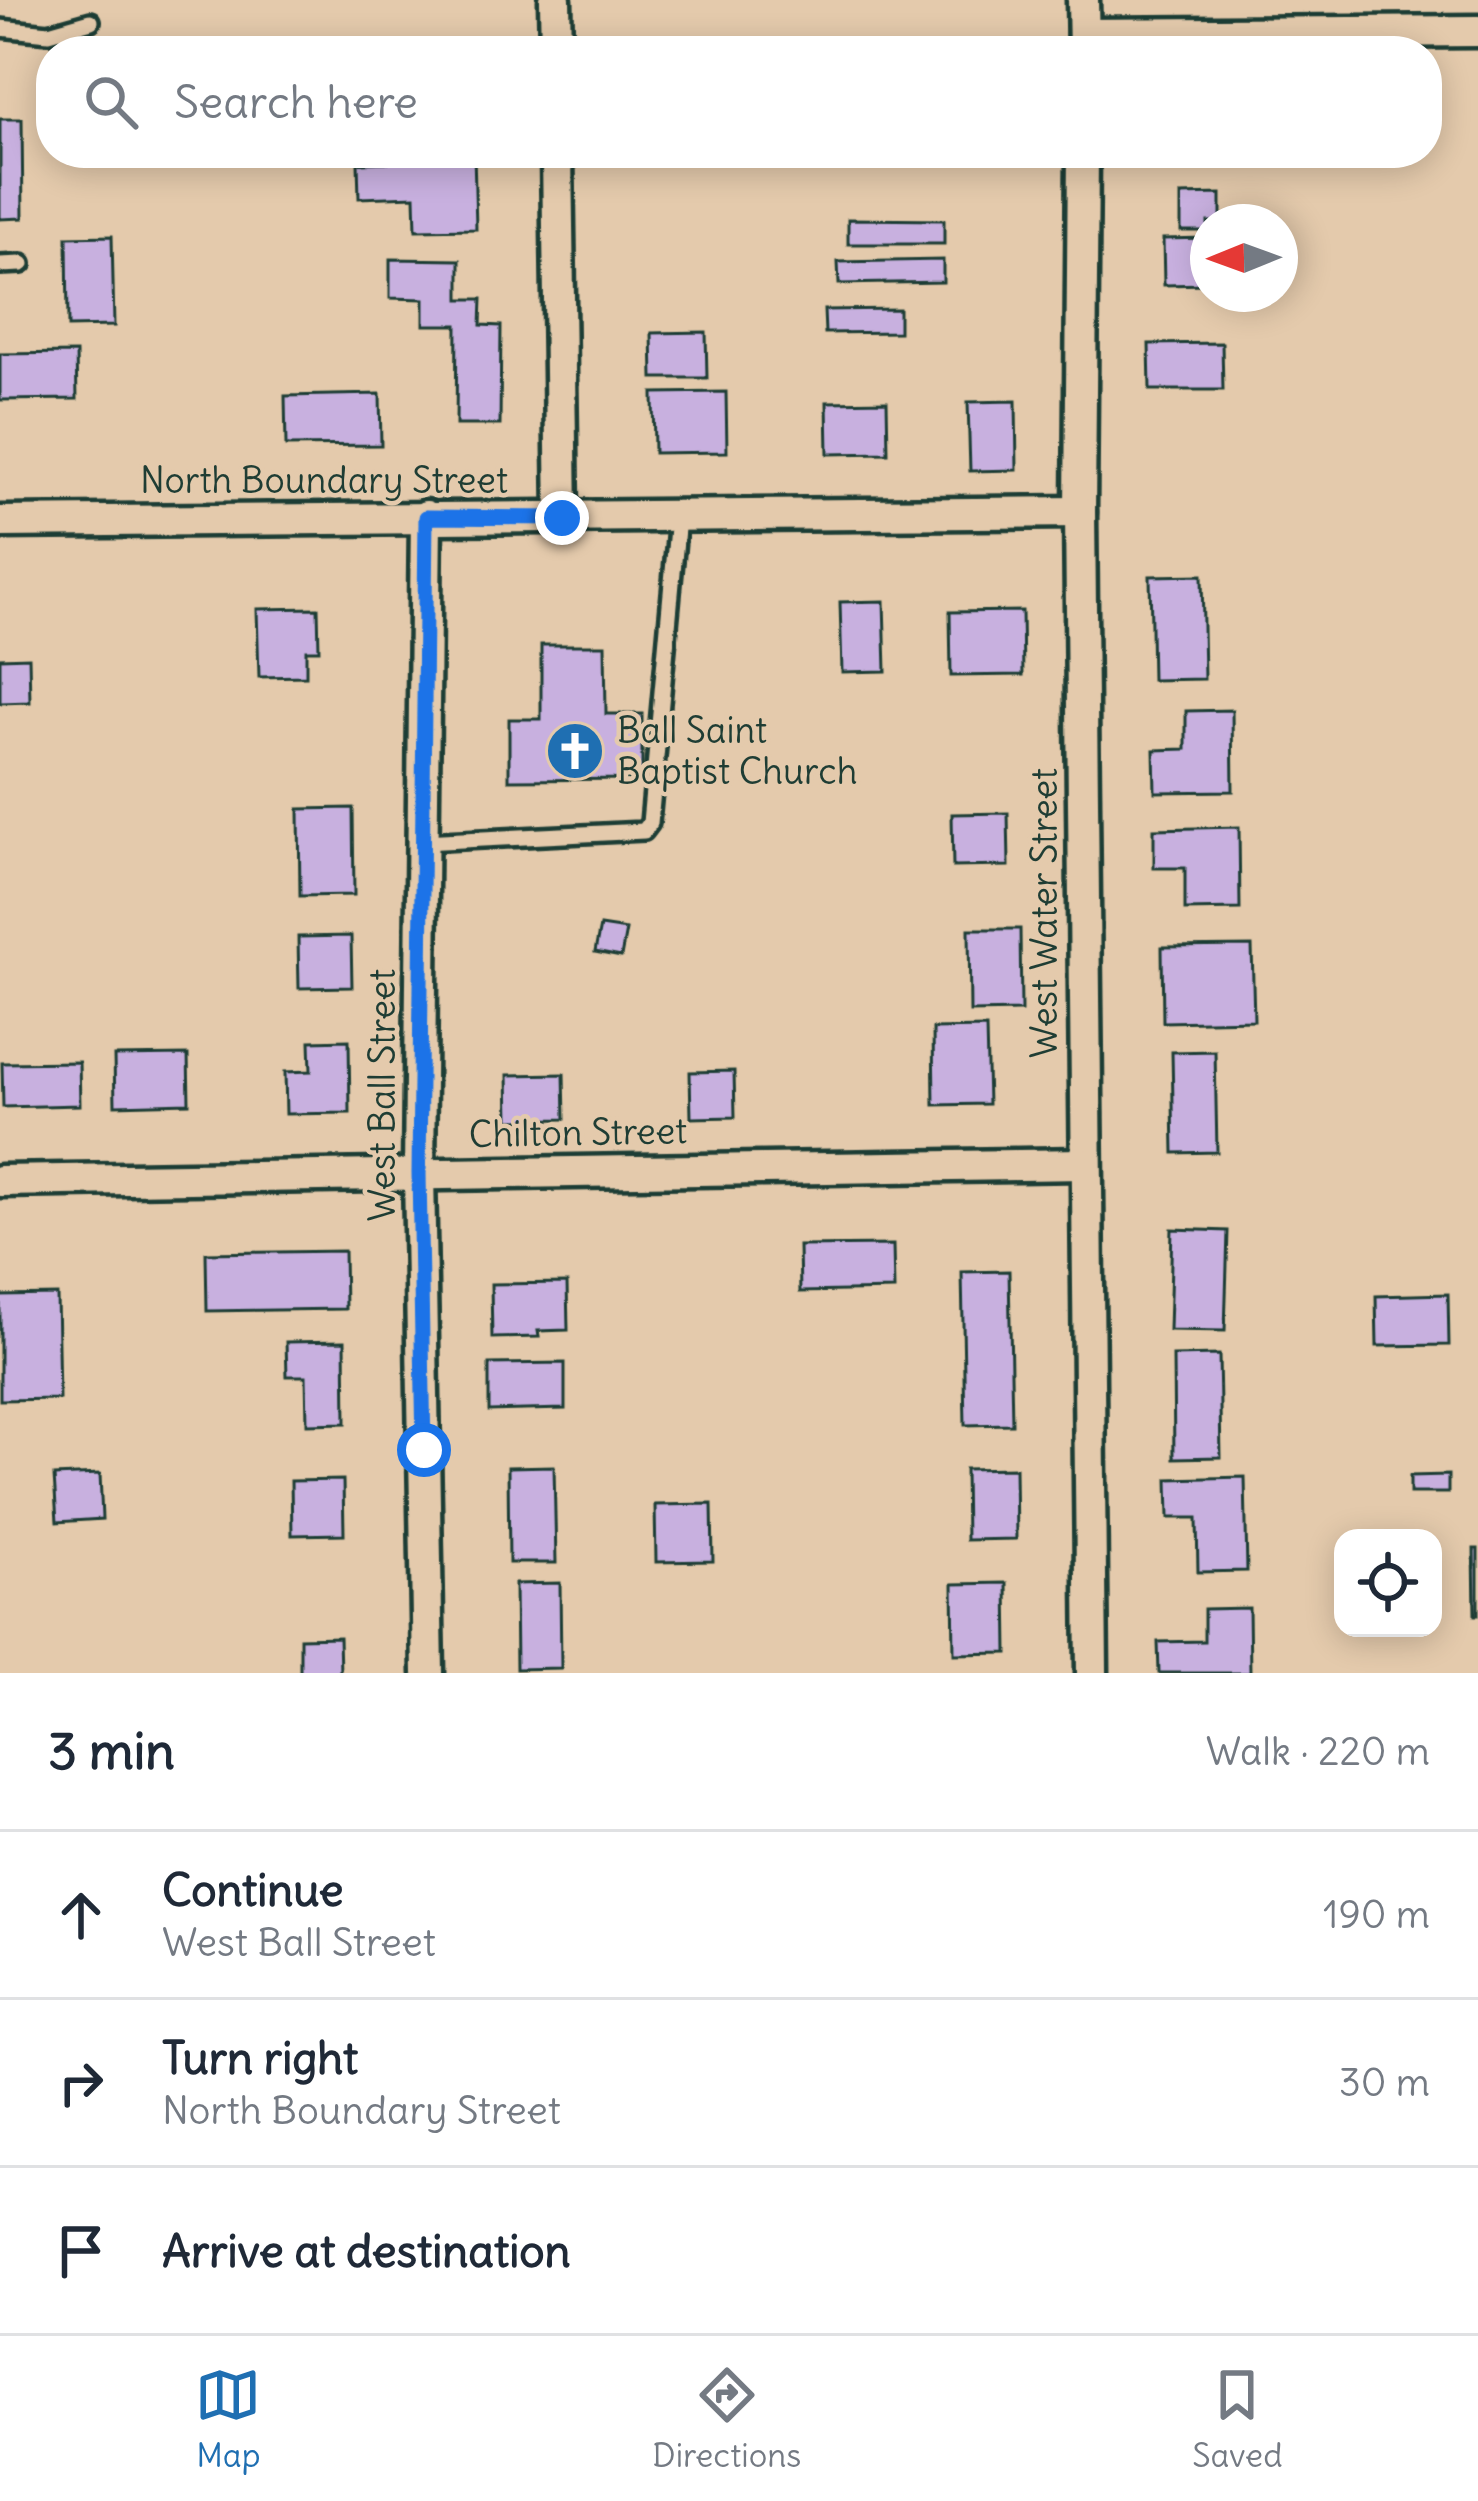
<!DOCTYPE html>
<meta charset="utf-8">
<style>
:root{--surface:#fff;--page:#f2f2f3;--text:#1f2937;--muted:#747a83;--line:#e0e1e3;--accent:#1f6fb2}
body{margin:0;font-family:Delius,sans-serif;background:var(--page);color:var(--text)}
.controls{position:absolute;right:36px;bottom:36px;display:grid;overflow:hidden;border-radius:24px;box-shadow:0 6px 30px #0003}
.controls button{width:108px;height:108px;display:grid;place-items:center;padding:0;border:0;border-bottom:3px solid var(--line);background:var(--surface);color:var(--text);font:60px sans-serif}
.compass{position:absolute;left:1190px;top:204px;width:108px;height:108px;border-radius:50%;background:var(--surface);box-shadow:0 6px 30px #0003;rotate:269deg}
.stop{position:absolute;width:36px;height:36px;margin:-27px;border:9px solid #1a73e8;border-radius:50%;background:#fff}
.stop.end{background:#1a73e8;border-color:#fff;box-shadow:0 3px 12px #0008}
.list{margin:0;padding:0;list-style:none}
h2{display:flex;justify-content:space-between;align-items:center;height:156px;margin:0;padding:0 48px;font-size:51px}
h2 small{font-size:39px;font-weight:400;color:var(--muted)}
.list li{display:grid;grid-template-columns:78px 1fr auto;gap:36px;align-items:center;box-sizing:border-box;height:168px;padding:0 48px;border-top:3px solid var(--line)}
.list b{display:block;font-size:45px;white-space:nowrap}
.list p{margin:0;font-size:39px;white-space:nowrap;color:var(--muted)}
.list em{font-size:39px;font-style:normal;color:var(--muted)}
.icon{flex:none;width:66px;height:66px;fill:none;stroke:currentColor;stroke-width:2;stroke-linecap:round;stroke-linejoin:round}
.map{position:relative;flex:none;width:1478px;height:1673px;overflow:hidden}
.search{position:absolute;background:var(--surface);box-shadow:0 6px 30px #0003;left:36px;right:36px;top:36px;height:132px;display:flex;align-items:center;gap:30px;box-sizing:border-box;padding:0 42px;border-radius:48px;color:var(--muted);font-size:45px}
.sheet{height:660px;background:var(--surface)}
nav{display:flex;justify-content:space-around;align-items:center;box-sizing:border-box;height:168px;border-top:3px solid var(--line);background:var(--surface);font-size:33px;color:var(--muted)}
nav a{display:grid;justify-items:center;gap:6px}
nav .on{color:var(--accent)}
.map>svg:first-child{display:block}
</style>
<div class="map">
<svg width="1478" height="1673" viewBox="0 0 1478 1673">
<rect width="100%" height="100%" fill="#e4caac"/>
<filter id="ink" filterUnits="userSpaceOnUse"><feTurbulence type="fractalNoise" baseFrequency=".00833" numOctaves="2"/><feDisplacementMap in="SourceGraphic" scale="24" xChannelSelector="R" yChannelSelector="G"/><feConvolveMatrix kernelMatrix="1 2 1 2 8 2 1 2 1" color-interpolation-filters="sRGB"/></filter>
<g filter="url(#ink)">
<g fill="#c8b0df" stroke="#1f3d34" stroke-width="3">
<path d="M0 119H22L23 218 0 219Z"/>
<path d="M396 153H474L476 229 416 230 415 196 359 198 358 163 396 162Z"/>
<path d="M1356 153H1399L1400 159 1357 162Z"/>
<path d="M1221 194V222H1208V231H1181V195Z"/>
<path d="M848 219 944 220V244H848Z"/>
<path d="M112 236 114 326 68 327 67 237Z"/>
<path d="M1208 238V284L1164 285 1163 239Z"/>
<path d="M390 259 460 260V299H482L481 325 501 326 500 425H456L457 325H424V299L390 298Z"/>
<path d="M943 260V282L839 284 838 262Z"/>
<path d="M899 309V332L825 333 824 310Z"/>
<path d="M706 332 707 378H653L652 333Z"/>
<path d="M1222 343 1223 390H1150L1149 344Z"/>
<path d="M76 353 77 399 0 400V354Z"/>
<path d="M726 392 727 452 654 453 653 393Z"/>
<path d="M380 394 381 445 286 446 285 396Z"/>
<path d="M887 401 888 453 828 454 827 402Z"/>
<path d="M1016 401 1017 470 970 471 968 402Z"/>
<path d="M1202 575 1204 679 1152 680 1150 576Z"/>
<path d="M884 601 886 671 842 672 840 602Z"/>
<path d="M318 608 319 650H306V676L259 677 257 609Z"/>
<path d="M1022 611 1023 675 951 676 950 612Z"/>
<path d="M541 645H605L606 714H642V779L509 780V719H541Z"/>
<path d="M29 657 30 702 0 703V658Z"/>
<path d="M1232 710 1233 791 1155 792 1154 750 1186 749V711Z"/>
<path d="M353 808 354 895 300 896 299 809Z"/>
<path d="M1008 813 1009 866 953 867 952 814Z"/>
<path d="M1239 827 1240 909 1185 910V868H1154V829Z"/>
<path d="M600 926 626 930 621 957 595 952Z"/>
<path d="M969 929H1020L1021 1011 970 1012Z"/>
<path d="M351 936 352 987 299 988 298 937Z"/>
<path d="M1252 946 1254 1020 1163 1022 1162 947Z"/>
<path d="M986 1028 988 1104 934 1105 933 1029Z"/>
<path d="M349 1040 350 1113 286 1114 285 1072 311 1071 310 1041Z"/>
<path d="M1215 1051 1217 1152 1174 1153 1172 1052Z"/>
<path d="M188 1055 189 1103 115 1105 114 1056Z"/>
<path d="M79 1062 80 1105 3 1107 2 1063Z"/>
<path d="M734 1071 735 1117 691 1118 690 1072Z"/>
<path d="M564 1074 565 1119 509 1120 508 1075Z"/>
<path d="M1172 1229 1228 1231 1225 1331 1169 1330Z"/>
<path d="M893 1245 894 1290 800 1292 799 1246Z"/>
<path d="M344 1251 345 1309 207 1311 206 1253Z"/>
<path d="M1009 1271 1012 1424 965 1425 962 1272Z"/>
<path d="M567 1283 568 1330 538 1331 539 1337 492 1338 491 1284Z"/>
<path d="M1448 1294 1449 1345 1377 1346 1376 1296Z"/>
<path d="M57 1295 59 1399 0 1400V1296Z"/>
<path d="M345 1341 346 1423 307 1424 306 1376H287L286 1342Z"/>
<path d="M1219 1355 1221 1457 1174 1458 1173 1356Z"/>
<path d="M565 1363V1409L489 1411V1364Z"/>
<path d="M554 1466 556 1563H509L508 1467Z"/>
<path d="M1015 1468 1016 1539 966 1540 965 1469Z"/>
<path d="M100 1474 102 1519 57 1522 54 1476Z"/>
<path d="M1448 1475V1493H1410V1476Z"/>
<path d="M1245 1477 1247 1571 1198 1572 1197 1518H1169L1168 1479Z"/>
<path d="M343 1480 344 1534 292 1535 291 1481Z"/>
<path d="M712 1504 713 1561 656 1562 655 1505Z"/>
<path d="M1474 1549H1478V1615H1475Z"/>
<path d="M560 1583 561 1668 516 1669 515 1584Z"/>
<path d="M1007 1583 1008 1653 954 1654 953 1584Z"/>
<path d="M1249 1608 1250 1673H1159L1158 1642 1204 1641V1609Z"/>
<path d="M339 1637 340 1673H300V1638Z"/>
</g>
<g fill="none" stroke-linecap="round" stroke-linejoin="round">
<g stroke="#1f3d34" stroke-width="24">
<g id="service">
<path d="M0 28 49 33 91 21"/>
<path d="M0 265 22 264"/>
<path d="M422 842 644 831 650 823 678 517"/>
</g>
</g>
<g stroke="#1f3d34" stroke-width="39">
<g id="minor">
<path d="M555 0 556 51"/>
<path d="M1083 0 1084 51"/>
<path d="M1084 34 1478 31"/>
<path d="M557 153 562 518"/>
<path d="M1083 153 1080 512 1092 1673"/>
<path d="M426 516 419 1173 428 1673"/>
<path d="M0 522 1080 512"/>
<path d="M0 1181 1085 1164"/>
</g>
</g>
<use href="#service" stroke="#e4caac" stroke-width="15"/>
<use href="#minor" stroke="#e4caac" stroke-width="30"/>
</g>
</g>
<g fill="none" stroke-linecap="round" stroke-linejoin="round" filter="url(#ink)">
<path stroke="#1a73e8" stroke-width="15" d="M424 1450 419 1173 426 517 562 518"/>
</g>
<defs>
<g id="church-disc" transform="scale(3)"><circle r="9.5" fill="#1f6fb2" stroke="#e4caac"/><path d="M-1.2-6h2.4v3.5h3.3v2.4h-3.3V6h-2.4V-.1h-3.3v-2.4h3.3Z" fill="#fff"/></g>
</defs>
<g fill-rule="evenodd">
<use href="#church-disc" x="575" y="751"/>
</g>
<g text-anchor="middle" stroke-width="9" stroke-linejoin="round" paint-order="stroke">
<g font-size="36" fill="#1f3d34" stroke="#e4caac">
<text x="324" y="493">North Boundary Street</text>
<text transform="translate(1044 913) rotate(-90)" y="13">West Water Street</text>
<text transform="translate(382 1095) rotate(-90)" y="13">West Ball Street</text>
<text transform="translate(578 1132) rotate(-1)" y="13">Chilton Street</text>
</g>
<g font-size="36" fill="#1f3d34" stroke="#e4caac" text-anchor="start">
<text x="617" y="743">Ball Saint<tspan x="617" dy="41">Baptist Church</tspan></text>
</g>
</g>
</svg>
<div class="controls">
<button><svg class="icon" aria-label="locate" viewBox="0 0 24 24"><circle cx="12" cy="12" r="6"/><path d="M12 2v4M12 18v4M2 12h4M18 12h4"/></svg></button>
</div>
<svg class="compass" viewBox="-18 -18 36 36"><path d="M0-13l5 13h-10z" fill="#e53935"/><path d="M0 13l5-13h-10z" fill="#747a83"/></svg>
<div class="stop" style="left:424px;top:1450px"></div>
<div class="stop end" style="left:562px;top:518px"></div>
<div class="search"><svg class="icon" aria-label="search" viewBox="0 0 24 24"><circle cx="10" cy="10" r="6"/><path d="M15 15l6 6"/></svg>Search here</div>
</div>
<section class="sheet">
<h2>3 min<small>Walk · 220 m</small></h2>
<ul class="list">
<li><svg class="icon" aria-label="ahead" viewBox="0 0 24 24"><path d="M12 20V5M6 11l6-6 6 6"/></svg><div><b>Continue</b><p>West Ball Street</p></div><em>190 m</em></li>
<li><svg class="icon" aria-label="right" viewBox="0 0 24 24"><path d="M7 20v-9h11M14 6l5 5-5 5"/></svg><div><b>Turn right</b><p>North Boundary Street</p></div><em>30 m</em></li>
<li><svg class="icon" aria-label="arrive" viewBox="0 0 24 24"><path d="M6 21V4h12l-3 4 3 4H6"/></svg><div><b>Arrive at destination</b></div></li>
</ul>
</section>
<nav>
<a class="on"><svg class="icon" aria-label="map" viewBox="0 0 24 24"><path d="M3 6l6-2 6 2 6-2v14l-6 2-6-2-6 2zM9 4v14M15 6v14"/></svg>Map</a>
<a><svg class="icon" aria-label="directions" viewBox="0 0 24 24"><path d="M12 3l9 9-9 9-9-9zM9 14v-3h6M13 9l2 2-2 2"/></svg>Directions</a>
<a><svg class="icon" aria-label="saved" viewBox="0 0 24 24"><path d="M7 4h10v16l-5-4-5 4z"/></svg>Saved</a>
</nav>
